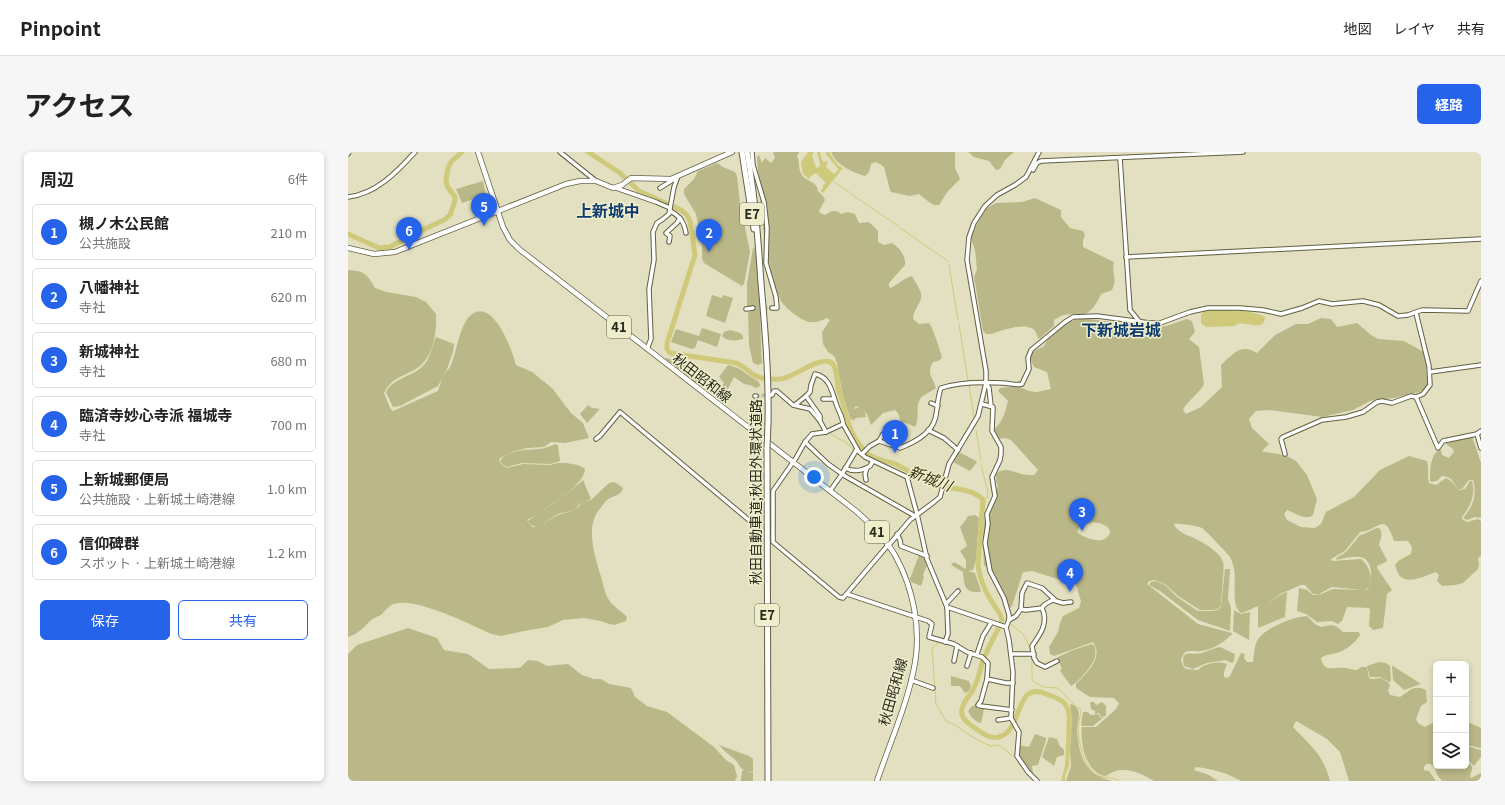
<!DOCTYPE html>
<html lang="ja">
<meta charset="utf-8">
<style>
:root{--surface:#fff;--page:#f6f6f6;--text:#222;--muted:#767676;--line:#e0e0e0;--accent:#2563eb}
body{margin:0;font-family:Georgia,"Noto Sans JP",serif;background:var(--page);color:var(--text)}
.controls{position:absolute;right:12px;bottom:12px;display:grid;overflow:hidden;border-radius:6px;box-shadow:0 2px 6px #0003}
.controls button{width:36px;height:36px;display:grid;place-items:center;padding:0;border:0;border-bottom:1px solid var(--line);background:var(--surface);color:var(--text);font:20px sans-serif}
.you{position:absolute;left:466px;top:325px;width:14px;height:14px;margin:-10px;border:3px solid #fff;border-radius:50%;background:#1a73e8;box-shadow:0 0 0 6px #1a73e833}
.badge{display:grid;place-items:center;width:26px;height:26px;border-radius:50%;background:var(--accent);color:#fff;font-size:13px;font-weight:700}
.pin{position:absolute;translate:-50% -33px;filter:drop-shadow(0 1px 2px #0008)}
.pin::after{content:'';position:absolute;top:21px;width:14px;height:12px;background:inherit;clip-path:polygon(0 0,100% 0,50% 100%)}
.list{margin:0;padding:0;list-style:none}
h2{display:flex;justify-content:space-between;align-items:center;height:52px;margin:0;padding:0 16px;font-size:17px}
h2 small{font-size:13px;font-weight:400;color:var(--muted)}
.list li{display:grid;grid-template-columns:26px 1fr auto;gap:12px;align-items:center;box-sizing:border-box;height:56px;margin:0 8px 8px;padding:0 8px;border:1px solid var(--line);border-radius:6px}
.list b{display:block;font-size:15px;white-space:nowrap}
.list p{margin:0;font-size:13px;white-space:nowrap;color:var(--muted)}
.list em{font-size:13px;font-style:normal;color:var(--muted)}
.actions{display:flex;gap:8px;padding:12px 16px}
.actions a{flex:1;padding:9px 0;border:1px solid var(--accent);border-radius:6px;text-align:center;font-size:14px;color:var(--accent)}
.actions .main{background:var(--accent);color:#fff}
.icon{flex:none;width:22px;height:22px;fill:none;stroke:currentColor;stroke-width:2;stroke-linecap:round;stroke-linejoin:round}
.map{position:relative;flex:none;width:1133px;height:629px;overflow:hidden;border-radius:6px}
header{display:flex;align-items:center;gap:24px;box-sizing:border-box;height:56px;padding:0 20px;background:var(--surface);border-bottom:1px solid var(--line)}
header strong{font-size:19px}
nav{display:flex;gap:22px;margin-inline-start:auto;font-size:14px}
.intro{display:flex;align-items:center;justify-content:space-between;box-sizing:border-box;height:96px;padding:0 24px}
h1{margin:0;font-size:28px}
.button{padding:10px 18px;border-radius:6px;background:var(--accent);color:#fff;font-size:14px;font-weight:700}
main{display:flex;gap:24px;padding:0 24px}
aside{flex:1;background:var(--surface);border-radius:6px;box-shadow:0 2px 6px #0003}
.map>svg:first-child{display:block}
</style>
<header>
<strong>Pinpoint</strong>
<nav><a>地図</a><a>レイヤ</a><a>共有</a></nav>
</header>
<div class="intro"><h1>アクセス</h1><a class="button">経路</a></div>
<main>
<aside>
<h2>周辺<small>6件</small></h2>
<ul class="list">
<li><span class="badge">1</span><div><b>槻ノ木公民館</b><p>公共施設</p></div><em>210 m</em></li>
<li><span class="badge">2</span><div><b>八幡神社</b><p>寺社</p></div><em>620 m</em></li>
<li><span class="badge">3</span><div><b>新城神社</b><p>寺社</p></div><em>680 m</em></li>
<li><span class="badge">4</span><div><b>臨済寺妙心寺派 福城寺</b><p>寺社</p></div><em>700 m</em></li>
<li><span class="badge">5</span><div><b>上新城郵便局</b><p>公共施設 · 上新城土崎港線</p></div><em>1.0 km</em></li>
<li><span class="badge">6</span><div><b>信仰碑群</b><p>スポット · 上新城土崎港線</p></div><em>1.2 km</em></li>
</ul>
<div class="actions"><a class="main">保存</a><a>共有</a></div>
</aside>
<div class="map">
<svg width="1133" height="629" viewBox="0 0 1133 629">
<rect width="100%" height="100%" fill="#e2e0c0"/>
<g fill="#bab888" fill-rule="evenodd">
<path d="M425 0H451L449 4C452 10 450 18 454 23 459 30 469 29 470 39L475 44 477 48 471 59 472 61 477 63 484 59H489L493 62 500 60 507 62 511 71 521 70 530 79V90L536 93 544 91C552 96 558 104 557 113L541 131V134L542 136C550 133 557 125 564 124 567 130 572 136 573 142 575 149 565 158 565 167L571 172 581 171C585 176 593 200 594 206L590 209 585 210C578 222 585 225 588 236 583 240 576 242 572 247 567 256 572 267 567 275L561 272 553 270 550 261 547 258 535 261 523 273 519 262 509 254 507 255 506 258 508 256 511 255 517 261 518 265 508 266 505 269 504 266 503 269 494 240 489 211 486 204 480 200 475 192 474 180 482 168 479 166C467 172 460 172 449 164 443 160 437 155 433 149 428 139 424 126 422 114 413 77 412 43 409 5L411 3 414 11 417 6 423 11 427 6Z"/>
<path d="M483 0H607V16L612 27 600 39 591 53H586L581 50 571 42 562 44 543 40 542 38 536 15 532 12 527 10 523 12 521 20 517 24C504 20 488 13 483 0Z"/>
<path d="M620 0H666L657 8 652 17 648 18 641 9 626 5Z"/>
<path d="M369 11 375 15 387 20 389 24 392 51 402 100 396 132 394 134 356 111 354 107V93L348 62 336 42V37L346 27 350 19Z"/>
<path d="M135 29 138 43 114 51 108 37Z"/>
<path d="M687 46 713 58V65L722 76 735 79 737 83 735 88V95L766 110C763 121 770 126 764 138L753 142C737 178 727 152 706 168V174L692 186H690C689 182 687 177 683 176 675 171 652 179 643 182H638L635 179 626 125 629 117 627 98 623 87 631 68 639 56 648 51 674 50Z"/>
<path d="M406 95C409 102 410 112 410 120 413 150 412 180 414 211L410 213 405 211 401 193 400 161 403 158V155L399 154V131L405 96Z"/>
<path d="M0 118C17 119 19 122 27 136L38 140 68 145 78 150 88 162C89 178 86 202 72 214 58 225 45 223 36 241L42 256 45 259 90 239C92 234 93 227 96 222 98 219 101 217 102 215 109 201 111 173 123 163 145 145 164 198 168 213L184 220 204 236 223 261 235 271 241 286 217 291 203 290 196 295 179 296 164 300 152 306 151 309 154 313 159 316 175 312 202 313 210 311H218L230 313 237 317C237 333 193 361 179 368L184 375H188L183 373 180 369 181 368 216 344 235 328 243 347C235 350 231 351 227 358L210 362 192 373 210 363 227 358 235 350 243 348 261 331 266 330 274 335 275 337C271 345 264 343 258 349 255 352 253 356 250 359 237 379 248 407 254 428 256 435 257 442 261 448 265 455 274 459 279 465L278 469 266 473 262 472 252 469 236 466 215 468 200 475 176 479 153 484 144 482C125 474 60 440 42 454 38 457 36 460 33 463 29 465 25 466 22 469 15 476 10 482 0 485Z"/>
<path d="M364 143 374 146 375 143 385 146 377 171 358 164Z"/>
<path d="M735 166 806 176 818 174 839 167 844 169 847 180 841 187 851 195 856 232C851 242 838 250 835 258L838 262 853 255 874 235 873 213C885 202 893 191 909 201L927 183 948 172H960L973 166 983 167 989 175 1009 171 1023 183 1030 187 1056 189 1074 199 1077 204 1080 233 1075 239 1046 246 1022 249 1005 258 974 265 922 258 908 259 901 267 904 276 921 292 914 299 917 300 937 303 948 309 959 323 969 347 965 363C958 369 947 361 939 358L936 362 939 368 953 375 967 376 973 372 978 360 1006 345 1032 318 1061 304 1079 309C1081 317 1079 324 1081 331L1088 333 1098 326 1103 329 1111 338 1117 337 1122 329H1124C1128 343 1122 355 1114 365V367L1119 370 1130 367 1133 369V404L1130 406 1131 413 1130 417 1115 431 1107 433 1094 434 1089 429 1091 423 1088 420C1079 423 1060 433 1052 424 1050 422 1048 416 1047 413L1050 409 1063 402 1064 395 1060 389H1046C1036 358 1031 379 1012 380L997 399 983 407 984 409 1013 407C1022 414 1028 431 1017 438H1019C1025 430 1026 407 1012 405 1005 404 996 406 989 408L988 406 998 400 1012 383C1019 382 1025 376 1031 376 1036 381 1032 387 1031 393L1039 408 1038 410 1029 414V416L1044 438 1043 439 1039 442 1035 476 1025 478 1021 474 1022 458 1021 456 999 455 994 469 990 472 984 469 969 470 958 462 949 459 951 436 959 438 965 443 973 442 985 437 1015 438 984 435 971 442H965L957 433H953L932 442 920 452C910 451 903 459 893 461 882 453 889 429 886 417 885 414 884 408 882 405 879 401 858 379 854 376 850 374 830 371 826 372V373C830 380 839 383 846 386 856 391 871 399 875 410 877 415 873 445 873 454L870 457 865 458H852L830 444 817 432 807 428 801 429 799 432 850 472 884 481V482C876 490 865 498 853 499 847 500 843 498 837 500L833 507 835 514 838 517 850 518C855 512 871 508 879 512L876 520V525L879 526 882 524 893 501 897 502 896 506 899 510H905C906 504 906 495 909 489 916 476 945 465 959 464L967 472 973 475C984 472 987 472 995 480H1011L1012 483C1007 491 997 499 988 501 983 503 977 502 973 506 976 522 986 514 996 516 1000 516 1004 518 1009 518L1013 515H1019L1021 526 1024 527 1033 526 1041 531 1042 534 1040 538 1042 543 1052 545C1061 539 1066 532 1078 538L1079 550 1073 554 1068 567 1070 571 1077 575 1088 569V614H1118V608C1126 616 1125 614 1122 624L1123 626 1133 621V629H1094L1089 623 1087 615 1082 612H1078L1076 615V618L1081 619 1088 629H1079L1077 621 1079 629H1001L992 600 979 587 948 569 945 575C963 594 975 602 982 629H893C879 621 865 617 848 615L846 618 861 623 870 629H806C792 620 773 612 758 624 738 622 732 591 734 575H748L768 557 771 551 766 546 742 545 728 536V532C739 520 756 506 745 490L706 504 702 502 701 495 710 480 712 471 715 464 731 456 733 449 728 433 721 429 713 428 684 419 675 420 664 454 660 458 656 445 647 422 636 413C635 397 634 375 638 360 640 350 647 343 650 334L648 330V322C656 315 664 319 673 322 677 323 682 323 686 323L690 318 663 288 657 286 651 287 646 280V277C655 270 657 260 660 249L650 239 652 236 669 234 681 239 689 240 703 237 699 220 686 215 682 206 683 201 696 194 700 187 720 170ZM745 370C753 371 770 376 758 386 752 392 734 385 729 380L731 375Z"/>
<path d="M354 176 373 182 369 195 350 188 347 196 344 197 323 190 328 177 351 184Z"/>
<path d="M382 178 392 181 395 184V187C387 189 380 190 374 184L376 180Z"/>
<path d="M88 185 106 192 105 200 99 217 90 234 52 254 45 255 38 240C45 226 64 225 75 214 82 207 84 194 88 185Z"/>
<path d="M318 206 347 214 342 220 343 222H350L354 233 352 235 317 207Z"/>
<path d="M380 213 390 216 411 230 412 234 408 236 402 233 396 232 386 225 377 242 370 240 376 231 371 225Z"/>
<path d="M240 253 244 256 252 257 239 271 232 262Z"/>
<path d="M1124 284 1133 311V366L1127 365 1119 368 1115 366C1117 363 1119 361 1121 358 1127 350 1128 338 1125 328H1121L1114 337H1110C1104 329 1105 325 1094 324L1089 329 1083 330 1082 328C1082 318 1082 304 1091 298H1093L1094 303 1101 306 1106 300 1105 297 1099 293 1098 289Z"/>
<path d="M208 292 210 294 212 309 203 312 174 311 159 315 155 313 152 309C159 298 178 298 190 297 196 297 202 294 208 292Z"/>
<path d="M611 300 628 309 629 310 622 319 605 310Z"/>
<path d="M627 363 631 366 628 408 625 418 620 419 627 421 633 439 632 440C616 441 616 433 615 420L603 413 606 410 618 417V408L612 399 619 394 612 375 617 369 620 364Z"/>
<path d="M571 403 576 405 579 413 575 423 576 425 573 434 563 430 562 427Z"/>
<path d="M877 417H882L880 447 883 456 882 479 850 468 812 439 801 433 803 430 808 429 817 433 829 445 850 459H864L870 458 873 455Z"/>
<path d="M939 440 937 465 910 476V454L914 452H920L932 443Z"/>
<path d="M886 458 893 462 902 460 901 488 885 479Z"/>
<path d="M60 476 89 486 96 498 120 502 141 517 170 516 173 515 180 508 190 509 199 514 220 512 234 523 246 527H253L261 532 283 536 287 545 299 554 319 560 366 595 378 608 386 613 389 624 387 629H0V502L9 493Z"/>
<path d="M744 492 747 495C747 498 748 502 747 505 745 513 730 531 723 534L712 519 714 516 709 507 710 505 725 498Z"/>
<path d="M872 495 887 502 886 509 884 511 877 508 859 511 845 517 836 514C832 495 844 504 854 501 860 499 866 496 872 495Z"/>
<path d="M1031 510 1038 511 1042 514 1043 529 1041 530 1032 525H1022L1019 514Z"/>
<path d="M1044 514H1045L1073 532 1056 538 1045 528Z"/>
<path d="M603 524 621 529 623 534 621 539 617 541 612 534H603Z"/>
<path d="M742 550H746L748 553 754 550 758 554V564L753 565 751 561 747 562V559L743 557Z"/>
<path d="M722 552C726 552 731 557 731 562 731 567 729 573 729 578 731 604 736 622 764 629H718L723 614 722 599 724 567Z"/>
<path d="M627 553 636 557 633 571C627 570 622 564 620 559L623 555Z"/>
<path d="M735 560H739L743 563 750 562 753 566 756 565 745 574H734L733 573Z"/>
<path d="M1118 569 1133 576V596L1118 593Z"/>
<path d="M687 582 698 586V588L690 613 684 614 685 622 676 613 670 602 671 593 681 595Z"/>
<path d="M701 585 709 587 711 593 716 598V603L709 605 706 614 694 605Z"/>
<path d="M371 593 401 604 405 607V620L398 619 405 621V629H393L394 619 396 618C391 616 390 609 385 606 380 602 375 598 371 593Z"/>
<path d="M1122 595 1133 598V605L1126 614 1118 606V596Z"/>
</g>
<g fill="#cfca7b">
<path d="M460 0H466L464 3 468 16 471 15 472 12 469 0H472L474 8 476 10 478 9 480 10 478 15 486 22 489 19 490 17 478 2V0H481L490 13 495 16 475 41 473 40V37H475V33L478 31 468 21 463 24 461 27 455 22 453 10Z"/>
<path d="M856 159C872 158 903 157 917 165 916 181 899 169 889 172L887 174 858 175 853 171V163Z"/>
<path d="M719 573 723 574 721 614 717 624V629H713L717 613Z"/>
</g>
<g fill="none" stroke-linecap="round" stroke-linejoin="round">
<g stroke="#cfca7b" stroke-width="1">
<path d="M485 29 501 40"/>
<path d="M503 42 550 74"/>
<path d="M552 76 600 109"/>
<path d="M601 113 610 168"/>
<path d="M611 172 620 229"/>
<path d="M621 233 626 265"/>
<path d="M628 278 633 309"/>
<path d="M481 281 500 292 505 298"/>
<path d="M633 313 640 340 639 345 635 348"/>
<path d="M654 467 659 469"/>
<path d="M661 471 675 482 682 495"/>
<path d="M591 490 584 496 588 552 598 569 607 573 623 584 638 592 643 594 651 593 666 605"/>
<path d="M684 504V526L686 530 696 535 710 536 722 549 732 557C734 563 730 569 730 576 730 589 736 614 747 622 755 627 764 624 771 629"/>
</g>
<g stroke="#cfca7b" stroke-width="5">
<path d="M240 0 272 21 291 39 333 58 339 63 342 69 347 103 319 191V197L322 201 388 211C401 216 402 225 419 227 424 227 432 228 437 226 448 223 472 205 482 210 489 212 489 229 490 235 491 241 494 247 495 252 500 271 504 287 519 301 526 308 537 308 547 312 562 319 576 329 593 334 608 338 624 336 635 348L630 413C633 435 642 447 653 464L654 468C647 486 636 500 632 519 630 526 628 532 625 538 621 544 615 550 614 557 612 564 618 570 624 574 631 579 642 588 651 585 676 578 666 528 698 542 704 544 713 547 717 552 723 560 721 570 721 579"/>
<path d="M0 82 31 96 42 95 64 83 96 68 102 63 107 49V45L99 34 98 27 100 16 103 10 114 0"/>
</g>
<g stroke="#bdbb9f" stroke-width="3.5" stroke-dasharray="3.5 2" stroke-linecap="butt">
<path d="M405 156H424"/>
<path d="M408 244 421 243"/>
<path d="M411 370 423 369"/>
</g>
<g stroke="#626043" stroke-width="5.5">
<g id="minor">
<path d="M212 0 248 29"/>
<path d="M404 0 405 13 416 50 419 76 418 111 428 145 429 156H424"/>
<path d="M0 2 1 0"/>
<path d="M772 6 782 158 791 169"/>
<path d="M685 18 689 11 693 9 895 0"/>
<path d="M268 36 308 50 322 56"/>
<path d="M312 36 328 26"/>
<path d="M0 45C28 42 49 20 67 0"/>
<path d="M322 59C332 64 336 70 338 81"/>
<path d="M321 90 322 84 318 81 329 71 332 66"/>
<path d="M778 105 1133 87"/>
<path d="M398 157 405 156"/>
<path d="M1068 161 1081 214 1082 233 1075 242 1068 245 1090 296 1095 289 1129 282 1133 279"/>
<path d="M299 197 303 187 301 137 306 108 305 80 309 71 315 67 321 62 326 35 330 24"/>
<path d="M1082 220 1133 213"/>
<path d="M638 231 641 236 643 254"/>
<path d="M422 243H424L426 239H429L445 253 462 257 472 269"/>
<path d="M407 244H408"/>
<path d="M458 244 462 240 463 233 467 222C483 225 484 242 489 254 491 260 495 266 495 272"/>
<path d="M475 247H486"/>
<path d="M583 251 590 254"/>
<path d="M634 252 645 255 644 279 653 295V302L652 308 644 325 647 344 639 362 640 372 637 391 642 419 656 446 661 463V468L658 475 661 488 665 520 663 566 671 580 669 604 680 620 689 629"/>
<path d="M447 253 458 244 472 264V269L478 280"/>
<path d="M580 278 596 286 610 298"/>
<path d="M1129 282 1133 296"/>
<path d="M248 287 252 284 272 260 402 369 411 370"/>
<path d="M531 289 535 282"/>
<path d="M457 290 480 312 497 324 567 364"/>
<path d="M514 302 522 294 531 289 552 296C565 291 583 282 587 267 590 257 589 246 593 236 611 230 637 230 655 231 662 231 667 234 674 232L681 217 680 206 683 198 717 170 725 165 749 164 802 171H812L842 160 860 156H892L915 158 933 162 954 156 971 149 984 152 1015 149 1031 153 1050 164 1060 163 1074 158 1120 159 1133 129"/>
<path d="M937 302 933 287 935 285 974 268 998 265 1015 260 1029 250 1034 249 1044 251 1063 244 1068 245"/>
<path d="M497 316C505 320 514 319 522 314L525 309"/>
<path d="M518 328 517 322 519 316"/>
<path d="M482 339 494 322 509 297"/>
<path d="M549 382 552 388 553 394 579 404"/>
<path d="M540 393 495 446 491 445 425 390V339L448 306 457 290 464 282 478 280 495 272 511 300 517 305 559 325 569 362 579 407 599 455 600 482 597 490"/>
<path d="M540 394 562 368 586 350 592 345 601 312 630 264 638 231V219L619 108 621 85 626 71 637 54 649 43 667 33 678 25 691 0"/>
<path d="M499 442 580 469 584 472 581 485 606 492 619 500 634 505 640 511 639 527 658 531H665"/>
<path d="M705 448 715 451 723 450"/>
<path d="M598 452 610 439"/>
<path d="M599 455 658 475"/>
<path d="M694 456C701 471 692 483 684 494L686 506 689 511 697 515 709 509"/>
<path d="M661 468 668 464 673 457 678 458 694 456 696 453 706 447 694 436 679 431 674 441 673 457"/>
<path d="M629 502 635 484 643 471"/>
<path d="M663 502H686"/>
<path d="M606 509 609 494"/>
<path d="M619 514 623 501"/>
<path d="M639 527 633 549 630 553 633 554 664 558"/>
<path d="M563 528 585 536"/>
<path d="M650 568 663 566"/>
</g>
</g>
<g stroke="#626043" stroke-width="6">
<g id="major">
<path d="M130 0 155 75 162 88 171 97 508 359C524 373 538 387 548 405 565 436 573 476 567 511 560 551 542 590 529 629"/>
<path d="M0 96 26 102 47 100 218 32 232 29H248L265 36 274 33 283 26 323 27 384 0"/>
</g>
</g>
<g stroke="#626043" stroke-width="7">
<g id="highway">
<path d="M394 0 406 77"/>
<path d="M399 0C407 43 410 87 413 131 417 177 421 224 420 271"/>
<path d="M419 296 420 629"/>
</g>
</g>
<use href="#minor" stroke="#fff" stroke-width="3.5"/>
<use href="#major" stroke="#fff" stroke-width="4.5"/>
<use href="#highway" stroke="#fff" stroke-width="5"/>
<g stroke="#626043" stroke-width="7" stroke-linecap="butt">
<path id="highway-bridge" d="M419 296 420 271"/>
</g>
<use href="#highway-bridge" stroke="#fff" stroke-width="5"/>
</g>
<g text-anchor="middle" stroke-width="3" stroke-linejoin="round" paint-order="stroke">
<g fill="#efeecc" stroke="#646351" stroke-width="1">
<rect x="392" y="51" width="24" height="22" rx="3"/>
<rect x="259" y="164" width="24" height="22" rx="3"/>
<rect x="517" y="369" width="24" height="22" rx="3"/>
<rect x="407" y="452" width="24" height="22" rx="3"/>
</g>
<g font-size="13" font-weight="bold" fill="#29281c">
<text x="404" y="67">E7</text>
<text x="271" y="180">41</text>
<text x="529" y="385">41</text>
<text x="419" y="468">E7</text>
</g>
<g font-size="14" fill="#29281c" stroke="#efeecc">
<text transform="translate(354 226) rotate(38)" y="5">秋田昭和線</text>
<text transform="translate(408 340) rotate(-90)" y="5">秋田自動車道;秋田外環状道路</text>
<text transform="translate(545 540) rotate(-74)" y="5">秋田昭和線</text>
</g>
<g font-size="15" font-style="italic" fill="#363310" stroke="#efeecc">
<text transform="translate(582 327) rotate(21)" y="5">新城川</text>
</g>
<g font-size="16" font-weight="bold" fill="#103b6e" stroke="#efeecc">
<text x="260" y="65">上新城中</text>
<text x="773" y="184">下新城岩城</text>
</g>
</g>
</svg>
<div class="controls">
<button>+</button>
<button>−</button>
<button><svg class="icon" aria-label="layers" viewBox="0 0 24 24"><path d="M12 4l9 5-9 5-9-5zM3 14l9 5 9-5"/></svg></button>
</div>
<div class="you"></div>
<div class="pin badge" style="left:547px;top:301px">1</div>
<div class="pin badge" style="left:361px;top:100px">2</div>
<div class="pin badge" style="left:734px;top:379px">3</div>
<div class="pin badge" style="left:722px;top:440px">4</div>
<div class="pin badge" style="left:136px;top:74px">5</div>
<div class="pin badge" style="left:61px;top:98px">6</div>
</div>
</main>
